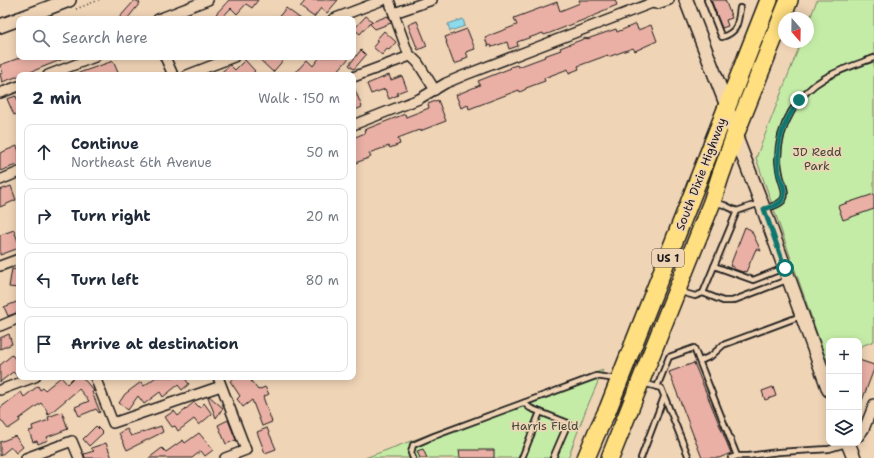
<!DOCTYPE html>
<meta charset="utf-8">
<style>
:root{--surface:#fff;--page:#f2f2f3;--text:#1f2937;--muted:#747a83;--line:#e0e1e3}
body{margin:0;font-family:"Shantell Sans",sans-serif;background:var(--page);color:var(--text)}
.controls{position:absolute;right:12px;bottom:12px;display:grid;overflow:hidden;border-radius:8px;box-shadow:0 2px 10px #0003}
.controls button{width:36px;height:36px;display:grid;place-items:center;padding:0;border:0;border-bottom:1px solid var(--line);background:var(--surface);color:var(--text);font:20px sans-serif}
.compass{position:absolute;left:778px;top:12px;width:36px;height:36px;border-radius:50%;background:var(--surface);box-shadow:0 2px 10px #0003;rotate:160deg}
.stop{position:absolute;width:12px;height:12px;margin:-9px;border:3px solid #0f766e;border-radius:50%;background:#fff}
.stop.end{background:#0f766e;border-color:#fff;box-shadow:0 1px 4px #0008}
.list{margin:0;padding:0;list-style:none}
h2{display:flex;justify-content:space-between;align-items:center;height:52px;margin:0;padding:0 16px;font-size:17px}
h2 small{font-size:13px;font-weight:400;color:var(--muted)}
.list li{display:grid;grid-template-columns:26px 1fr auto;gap:12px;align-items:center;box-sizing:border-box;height:56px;margin:0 8px 8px;padding:0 8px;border:1px solid var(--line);border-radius:8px}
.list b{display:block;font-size:15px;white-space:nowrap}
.list p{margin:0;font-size:13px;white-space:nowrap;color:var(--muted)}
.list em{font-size:13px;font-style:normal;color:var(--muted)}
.icon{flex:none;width:22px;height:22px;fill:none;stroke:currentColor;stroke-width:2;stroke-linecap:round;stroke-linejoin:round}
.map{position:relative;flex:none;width:874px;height:458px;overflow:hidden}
.search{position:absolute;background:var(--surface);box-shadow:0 2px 10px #0003;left:16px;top:16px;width:340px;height:44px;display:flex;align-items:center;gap:10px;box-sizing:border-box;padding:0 14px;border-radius:8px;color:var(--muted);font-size:15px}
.panel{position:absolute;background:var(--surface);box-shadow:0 2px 10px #0003;left:16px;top:72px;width:340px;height:308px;border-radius:8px}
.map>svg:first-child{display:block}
</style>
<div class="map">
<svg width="874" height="458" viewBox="0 0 874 458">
<rect width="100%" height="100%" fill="#f0d4b6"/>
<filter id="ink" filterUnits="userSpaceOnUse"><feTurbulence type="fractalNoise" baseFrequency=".025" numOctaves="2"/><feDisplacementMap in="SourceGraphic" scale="8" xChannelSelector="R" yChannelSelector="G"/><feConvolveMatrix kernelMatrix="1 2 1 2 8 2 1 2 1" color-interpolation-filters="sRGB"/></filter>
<g filter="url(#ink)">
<g fill="#c5eca7" stroke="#708462">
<path d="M817 0H874V341L859 347V341H829V358L826 359 756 158 801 42H808V24Z"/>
<path d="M603 370 585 412 568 458H365Z"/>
</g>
<path fill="#8ddaed" stroke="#608e99" d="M463 19 465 26 450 31 448 24Z"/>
<g fill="#eab0a5" stroke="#1c1c1c">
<path d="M135 0 140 3 127 19H118Z"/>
<path d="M229 0H258L252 8 246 4 237 14 231 8 221 19 216 14Z"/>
<path d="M306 0H338L327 13 321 8 314 17 300 7Z"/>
<path d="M579 0H615L617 5 600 12 601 13 550 33 544 35 543 33 517 42 518 46 509 49 507 42 492 47 491 45 488 46 485 38 488 37V36L517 25 514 18 557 2 560 11 580 3Z"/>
<path d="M711 0H725L732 18 726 20 728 26 722 28Z"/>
<path d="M286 8 301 19H277Z"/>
<path d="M366 16 372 21 360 34 354 29Z"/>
<path d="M388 16 391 23 375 29 369 23Z"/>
<path d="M417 21 427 46 418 50 408 25Z"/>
<path d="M636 24 638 30 651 25 657 41 635 51 633 48 608 57V55L578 66 579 69 569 73 568 69 544 78 545 81 526 88V89L520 92 519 90 469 109 468 105 461 108 456 95 480 85 478 81 511 68 510 67 517 65 518 67 545 57 544 56 561 50 560 48 586 38 587 39 616 29 617 32Z"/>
<path d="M467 29 475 49 466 52 468 57 463 59V61L454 64 446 42H447L445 37Z"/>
<path d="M384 31 396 42 389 50 387 49 382 55 373 47 378 41 376 40Z"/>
<path d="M361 50 366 55 354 69 349 65Z"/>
<path d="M22 57H68L23 75H19V76L2 82 0 74 3 73 0 65Z"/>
<path d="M257 57H286L273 72Z"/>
<path d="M320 57H350L334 75H293L307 60 313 66Z"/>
<path d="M245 60 255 71 251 75H218L230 65 235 70Z"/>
<path d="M113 61 119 75H76V74Z"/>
<path d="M389 75 391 80 402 76 407 89 397 93 398 95 389 99 385 89 371 94 367 84Z"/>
<path d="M353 85 362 107 353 111Z"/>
<path d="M16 96 19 104V113L14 115 7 99Z"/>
<path d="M438 100 446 121 420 131 419 130 398 138 400 144 390 148 389 146 369 153 371 157 353 164V138L365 133 364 130 405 114 406 117 429 108 428 104Z"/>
<path d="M17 146 19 152V164L0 171V153Z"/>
<path d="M11 186 16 200 0 207V190Z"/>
<path d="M874 194V209L843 220 838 206Z"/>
<path d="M745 227 751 230 761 251 756 249 746 272 744 271 743 272 734 269V267L730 266Z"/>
<path d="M14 230 19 244V248L0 255V235Z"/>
<path d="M12 269 19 270 18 288 9 287Z"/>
<path d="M19 301V312L8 316 4 307Z"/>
<path d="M9 334 12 344 0 349V338Z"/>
<path d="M12 355 19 364V377H18L13 372 0 382V365Z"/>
<path d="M859 360 874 365V369L860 406Z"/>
<path d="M694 363 731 453 719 458H702L669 372Z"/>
<path d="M61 377 67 384 74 377H82L94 391 92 392 100 412 99 413 96 409 79 416 75 407 89 401 79 389 48 415 46 409 41 403 19 419 20 421 8 429 0 419V408L21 392 24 397 38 386 40 390 43 388 45 390Z"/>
<path d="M156 377H184L189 384 182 390 178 385 163 397 160 392 144 404 138 396 128 410 119 403 125 394 141 382 144 386Z"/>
<path d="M235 377H248L258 390 265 387 269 394 263 397 272 422 262 426 252 400 243 407 237 399 240 396 230 381Z"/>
<path d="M773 387 776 396 765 400 762 391Z"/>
<path d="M209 396 223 408 216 418 208 397Z"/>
<path d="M194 402 200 408 204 403 212 414 199 425 194 419 178 431 175 426 172 427 165 417 174 411 178 416Z"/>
<path d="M62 412 68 429 47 437 48 440 38 444 37 441 33 442 29 431 33 430 32 426 49 420 48 417Z"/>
<path d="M228 420 236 440 226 444 218 425Z"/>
<path d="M96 426 103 433 89 446 83 439Z"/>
<path d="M161 426 163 432 127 450 119 433 127 429 131 436Z"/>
<path d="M267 428 276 449 265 453 257 432Z"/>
<path d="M199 433 213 450 205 456 201 451 192 458H149L162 448 166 452 183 440 185 443Z"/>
<path d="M15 436 23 447 16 453 11 447 0 456V442Z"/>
<path d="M106 443 112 458H85L84 454 94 451 91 448Z"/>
<path d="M423 449 427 458H420L417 451Z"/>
<path d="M459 450H494V458H460Z"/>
</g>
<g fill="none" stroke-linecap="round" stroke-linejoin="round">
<g stroke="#1c1c1c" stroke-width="8">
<g id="lane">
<path d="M707 0 720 33 722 37C738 32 738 23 740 8"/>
<path d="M714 202 724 205 737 211 760 203"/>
<path d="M765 209C771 206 781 205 784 198 787 191 781 181 780 174 779 169 778 164 778 159 778 126 797 94 825 78 840 69 858 64 874 58"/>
<path d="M714 266 753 280 784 268"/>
<path d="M681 292 695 296 703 293 737 211"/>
<path d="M703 293 723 301H732L787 280"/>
<path d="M700 361 711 356 723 345 801 316"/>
<path d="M643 383 661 388 689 458"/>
<path d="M657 387 669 357 694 348 737 456"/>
<path d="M524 403 530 408 540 412"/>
<path d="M413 458 411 453 413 445 434 436 596 376 616 379"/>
<path d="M522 458 540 412 568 423 553 458"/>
<path d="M641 458 664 397"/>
<path d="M731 458 737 456H748L779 452 829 449 846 444"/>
</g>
</g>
<g stroke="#1c1c1c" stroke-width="12">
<g id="street">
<path d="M389 0 408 53 418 63 435 90"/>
<path d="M394 13 432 0"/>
<path d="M158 19 208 0"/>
<path d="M333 19 383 0"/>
<path d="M165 57 173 75"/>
<path d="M48 75 95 57"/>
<path d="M187 75 234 57"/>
<path d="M353 77 410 56"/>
<path d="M0 93 19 86"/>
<path d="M353 125 419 99 446 83 465 75 652 3 657 4 669 0"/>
<path d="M0 180 19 172"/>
<path d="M0 266 19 259"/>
<path d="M0 326 19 318"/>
<path d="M95 377 113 423 221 386"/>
<path d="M218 377 246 450 225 458"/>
<path d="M0 390 35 377"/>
<path d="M859 436 864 429 874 404"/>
<path d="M26 458 72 441 79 458"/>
</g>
</g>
<g stroke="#1c1c1c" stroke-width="16">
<g id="secondary">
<path d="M686 0 727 106 735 135 761 202 829 390"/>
<path d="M19 19 69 0"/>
<path d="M0 26 19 19"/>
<path d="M848 443 854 458"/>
</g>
</g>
<g stroke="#1c1c1c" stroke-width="20">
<g id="highway">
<path d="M586 458 596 434 608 409 769 0"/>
<path d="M610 458 712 202 720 177 735 135 789 0"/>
</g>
</g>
<path stroke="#1c1c1c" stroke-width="1.5" stroke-dasharray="1 3" stroke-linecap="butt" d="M76 9 99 0"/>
<use href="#lane" stroke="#f0d4b6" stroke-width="4.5"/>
<use href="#street" stroke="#f0d4b6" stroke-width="9"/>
<use href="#secondary" stroke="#f0d4b6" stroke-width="13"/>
<use href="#highway" stroke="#ffdf80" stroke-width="17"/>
</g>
</g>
<g fill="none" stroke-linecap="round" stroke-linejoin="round" filter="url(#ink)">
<path stroke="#0f766e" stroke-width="5" d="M785 268 764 209C770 207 782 205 784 197 786 189 781 180 779 173 775 144 783 123 799 100"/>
</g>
<g text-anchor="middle" stroke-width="3.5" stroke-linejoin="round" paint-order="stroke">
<rect fill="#f0d4b6" stroke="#5c534a" stroke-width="1" x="652" y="249" width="32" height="18" rx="3"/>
<g font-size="11" font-weight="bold" fill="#1c1c1c">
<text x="668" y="262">US 1</text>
</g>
<g font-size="12" fill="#3e4638" stroke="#f0d4b6">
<text x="817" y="156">JD Redd<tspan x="817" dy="14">Park</tspan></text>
<text x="545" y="430">Harris Field</text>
</g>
<g font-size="12" fill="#1c1c1c" stroke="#f0d4b6">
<text transform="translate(701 174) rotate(-69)" y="4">South Dixie Highway</text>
</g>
</g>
</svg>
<div class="controls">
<button>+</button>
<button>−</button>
<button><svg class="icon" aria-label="layers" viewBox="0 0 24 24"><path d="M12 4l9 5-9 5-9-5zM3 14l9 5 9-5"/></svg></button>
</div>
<svg class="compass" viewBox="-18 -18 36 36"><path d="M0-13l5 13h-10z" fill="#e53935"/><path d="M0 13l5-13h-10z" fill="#747a83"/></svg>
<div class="stop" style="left:785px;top:268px"></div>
<div class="stop end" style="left:799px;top:100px"></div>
<div class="search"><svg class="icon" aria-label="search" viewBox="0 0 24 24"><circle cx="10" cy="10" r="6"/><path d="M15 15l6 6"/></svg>Search here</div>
<section class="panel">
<h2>2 min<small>Walk · 150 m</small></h2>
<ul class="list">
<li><svg class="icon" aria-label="ahead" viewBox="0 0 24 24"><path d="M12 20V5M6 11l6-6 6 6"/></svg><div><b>Continue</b><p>Northeast 6th Avenue</p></div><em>50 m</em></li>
<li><svg class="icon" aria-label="right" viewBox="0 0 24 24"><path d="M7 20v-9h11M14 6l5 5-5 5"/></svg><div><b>Turn right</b></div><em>20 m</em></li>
<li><svg class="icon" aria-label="left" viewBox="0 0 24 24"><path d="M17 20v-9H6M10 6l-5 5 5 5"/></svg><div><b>Turn left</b></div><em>80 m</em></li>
<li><svg class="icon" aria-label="arrive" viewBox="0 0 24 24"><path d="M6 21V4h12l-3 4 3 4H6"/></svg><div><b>Arrive at destination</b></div></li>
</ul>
</section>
</div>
